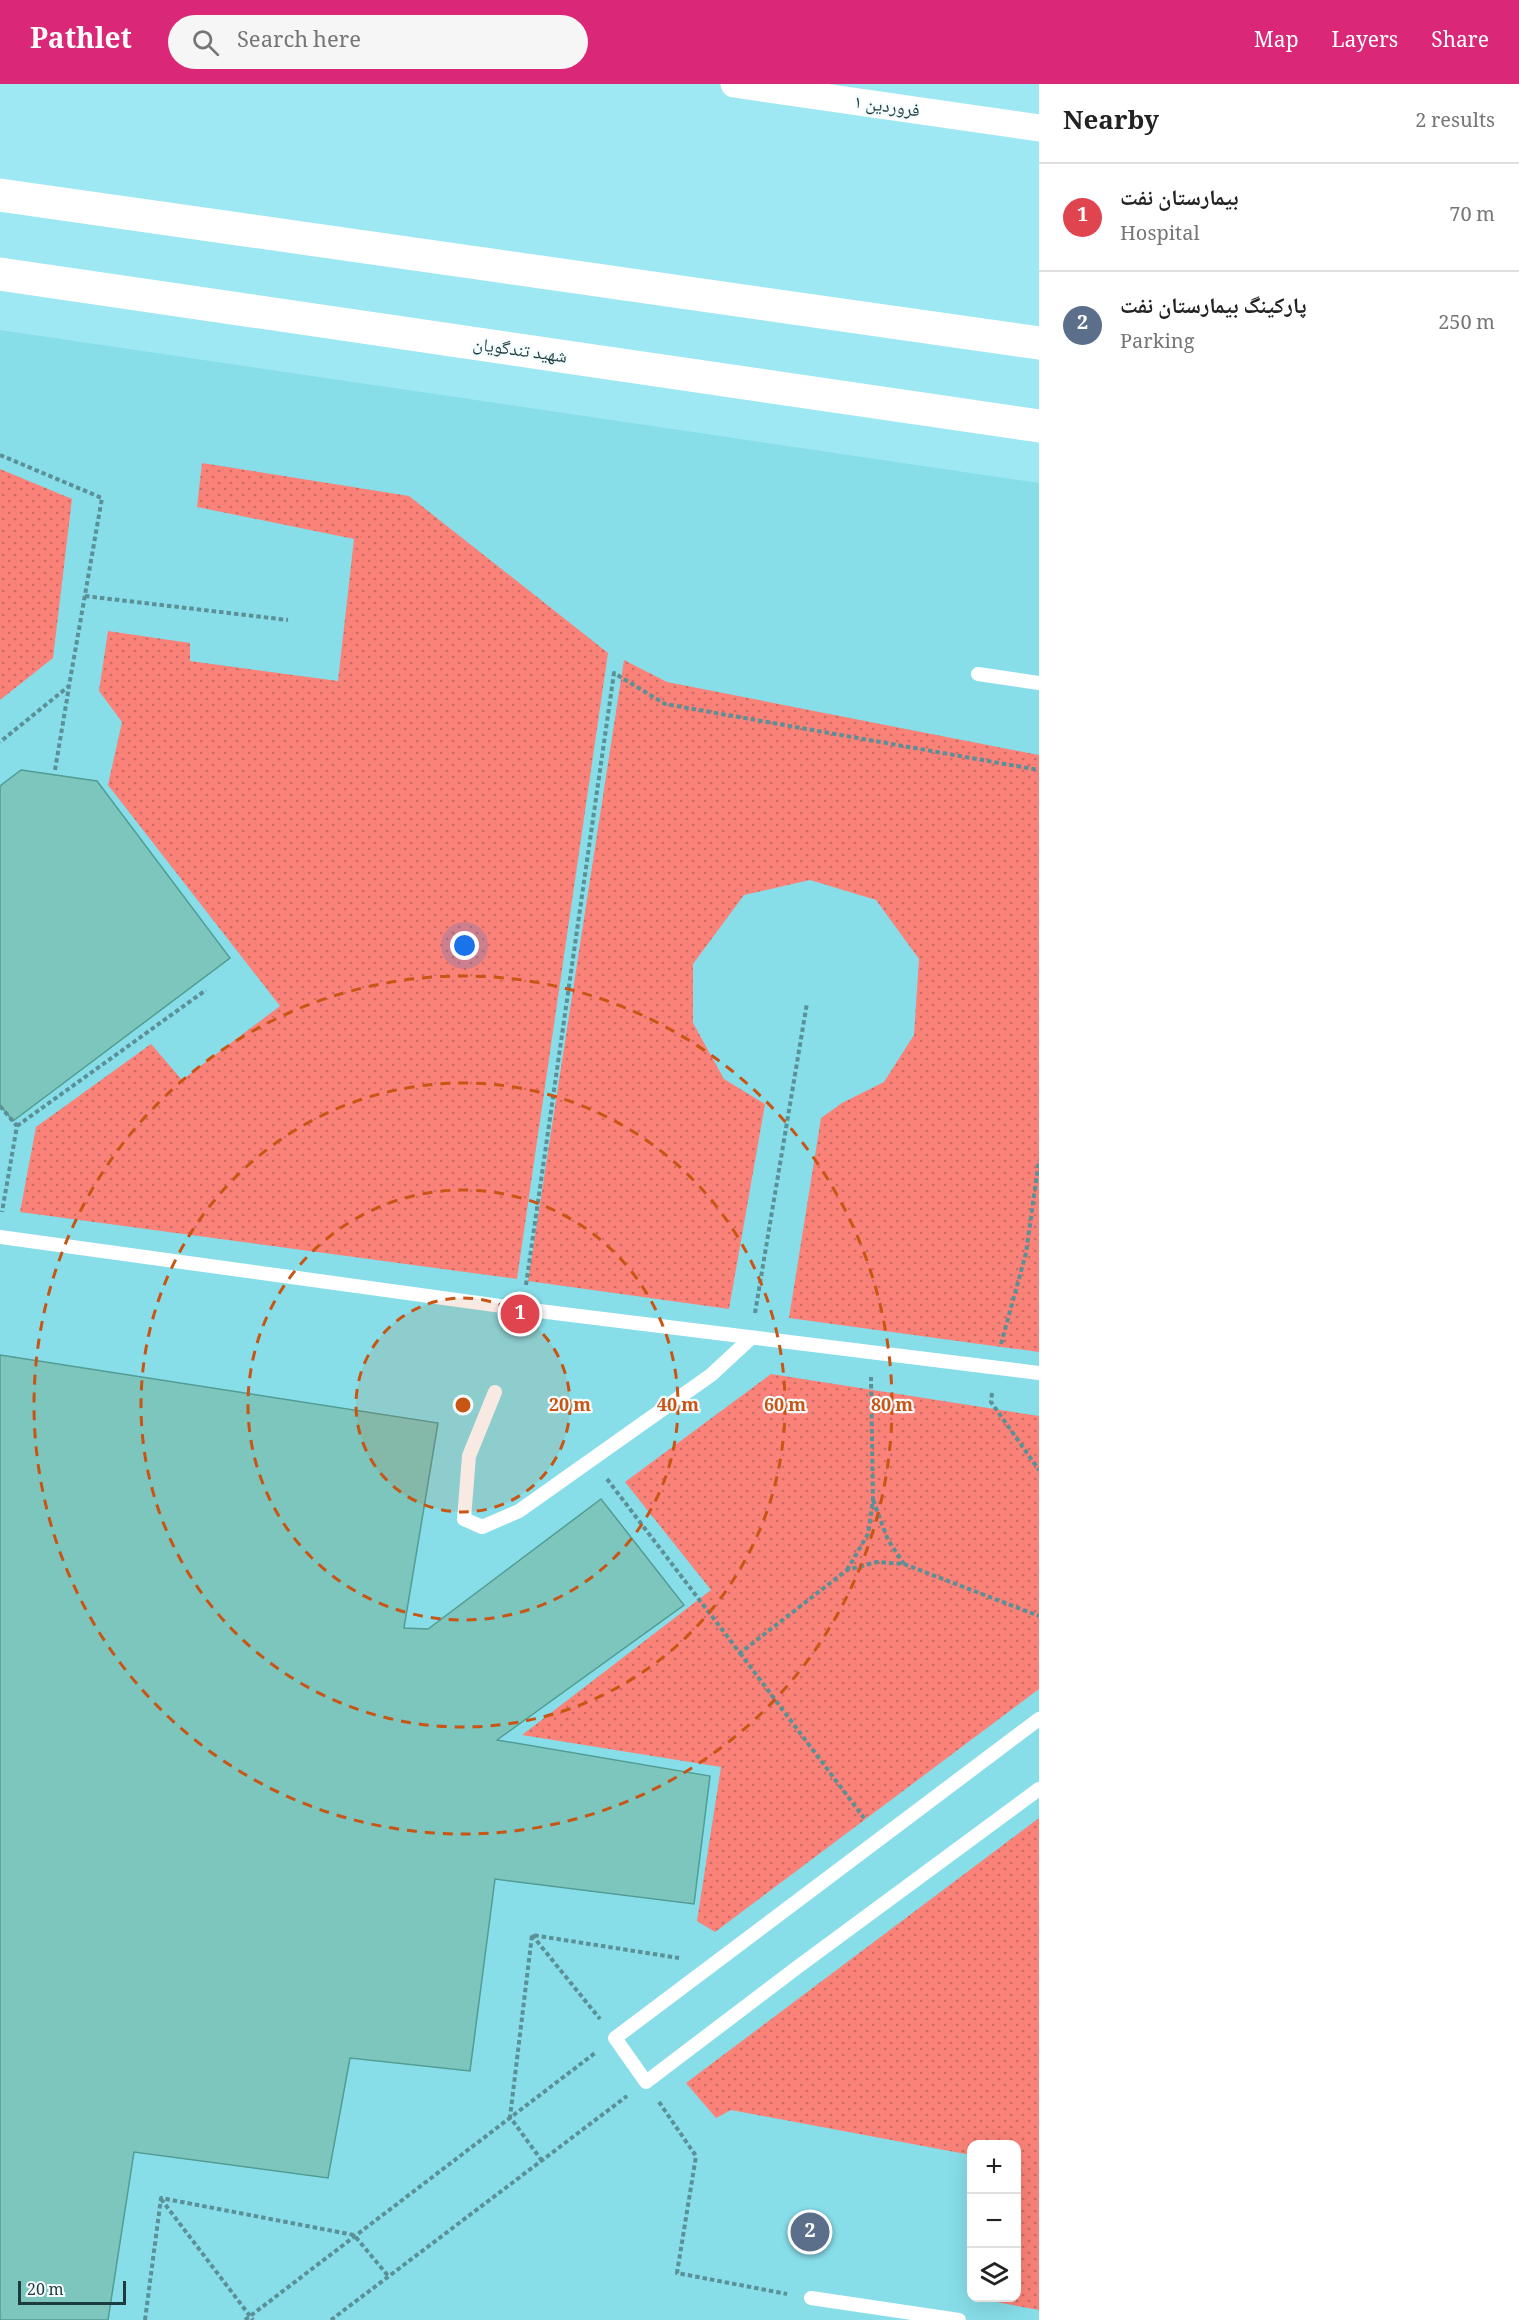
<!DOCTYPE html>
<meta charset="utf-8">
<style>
:root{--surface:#fff;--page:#f6f6f6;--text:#222;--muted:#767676;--line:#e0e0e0;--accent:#db2777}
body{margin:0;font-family:Georgia,"Noto Naskh Arabic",serif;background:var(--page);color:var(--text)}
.controls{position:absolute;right:18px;bottom:18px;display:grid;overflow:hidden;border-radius:12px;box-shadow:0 6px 24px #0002}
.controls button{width:54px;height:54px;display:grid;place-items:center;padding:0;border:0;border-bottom:2px solid var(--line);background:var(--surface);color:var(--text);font:30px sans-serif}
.scale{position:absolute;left:18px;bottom:15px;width:108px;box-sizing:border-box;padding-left:6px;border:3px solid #1c3c3f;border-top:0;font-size:16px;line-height:21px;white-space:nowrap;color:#1c3c3f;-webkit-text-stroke:4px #f5fcfd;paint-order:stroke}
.you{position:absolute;left:465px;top:862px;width:21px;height:21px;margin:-15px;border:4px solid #fff;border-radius:50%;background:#1a73e8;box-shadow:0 0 0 9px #1a73e833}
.badge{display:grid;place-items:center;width:39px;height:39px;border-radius:50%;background:var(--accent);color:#fff;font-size:20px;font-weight:700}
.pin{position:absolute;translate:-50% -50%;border:3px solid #fff;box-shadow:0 2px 6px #0006}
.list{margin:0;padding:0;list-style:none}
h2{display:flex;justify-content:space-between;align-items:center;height:78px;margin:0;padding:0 24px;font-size:26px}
h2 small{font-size:20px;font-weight:400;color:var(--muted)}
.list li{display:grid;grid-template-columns:39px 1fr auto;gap:18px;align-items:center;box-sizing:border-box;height:108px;padding:0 24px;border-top:2px solid var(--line)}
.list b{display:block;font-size:22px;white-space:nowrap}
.list p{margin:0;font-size:20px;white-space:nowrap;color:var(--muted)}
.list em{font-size:20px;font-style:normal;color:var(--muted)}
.icon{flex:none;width:33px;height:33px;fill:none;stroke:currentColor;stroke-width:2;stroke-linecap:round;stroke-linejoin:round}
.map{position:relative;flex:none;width:1039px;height:2236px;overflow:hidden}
header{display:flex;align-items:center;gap:36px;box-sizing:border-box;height:84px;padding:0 30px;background:var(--accent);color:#fff}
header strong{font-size:28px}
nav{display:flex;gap:33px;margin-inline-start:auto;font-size:21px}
.search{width:420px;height:54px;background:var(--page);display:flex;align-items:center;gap:15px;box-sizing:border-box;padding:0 21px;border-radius:33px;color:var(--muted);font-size:22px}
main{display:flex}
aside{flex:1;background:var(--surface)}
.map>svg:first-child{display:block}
</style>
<header>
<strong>Pathlet</strong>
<div class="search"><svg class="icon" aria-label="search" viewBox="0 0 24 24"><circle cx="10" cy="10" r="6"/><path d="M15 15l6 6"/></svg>Search here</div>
<nav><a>Map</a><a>Layers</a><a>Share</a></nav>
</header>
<main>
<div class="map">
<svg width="1039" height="2236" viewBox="0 0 1039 2236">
<defs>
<pattern id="grass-dots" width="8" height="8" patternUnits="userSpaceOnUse" patternTransform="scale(1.5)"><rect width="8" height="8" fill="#fa8278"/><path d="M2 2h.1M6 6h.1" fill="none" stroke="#ca6c64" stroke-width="1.8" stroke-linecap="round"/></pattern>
</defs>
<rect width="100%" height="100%" fill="#9de8f2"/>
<path fill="#87dee9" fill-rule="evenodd" d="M0 246 1039 399V2236H0ZM972 2060H1016V2214H972Z"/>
<g fill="url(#grass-dots)">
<path d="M202 379 409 412 608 569 517 1195 20 1128 36 1043 151 960 182 996 280 922 108 701 122 638 99 607 108 547 190 559V577L338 597 354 455 197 423Z"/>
<path d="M0 385 72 415 53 574 0 616Z"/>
<path d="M624 576 667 598 1039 671V1268L789 1234 821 1034 842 1019 884 998 914 951 919 875 876 816 810 796 744 811 693 880V939L724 995 765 1020 729 1225 528 1197Z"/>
<path d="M771 1290 1039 1332V1605L715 1848 697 1837 721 1683 522 1651 711 1506 625 1398Z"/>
<path d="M1039 1734V2226L980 2215V2214H1016V2060H972L971 2071 731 2026 716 2034 686 1999Z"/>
</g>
<g fill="#7cc6bd" stroke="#529c93" stroke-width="1.5">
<path d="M21 686 97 697 230 874 13 1037 0 1021V702Z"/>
<path d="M0 1271 438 1339 404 1544 428 1545 601 1415 684 1521 497 1656 710 1692 694 1820 495 1795 470 1987 350 1974 328 2094 134 2068 108 2236H0Z"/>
</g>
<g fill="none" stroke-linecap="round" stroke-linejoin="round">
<g stroke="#5b9096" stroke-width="4" stroke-dasharray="4.5 3" stroke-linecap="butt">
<path d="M0 371 102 414 69 602 0 658"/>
<path d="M85 512 288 536"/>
<path d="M55 686 69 603"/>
<path d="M0 1022 17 1042 2 1128"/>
<path d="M17 1042 206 906"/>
<path d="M526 1201 614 589 665 620 1039 686"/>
<path d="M755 1229 807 919"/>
<path d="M1001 1260 1026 1169 1039 1076"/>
<path d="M992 1309 991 1318 1039 1386"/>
<path d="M607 1395 740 1569 847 1486 877 1478 904 1480 1039 1532"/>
<path d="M873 1416 888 1456 904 1480"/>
<path d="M847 1486 868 1450 873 1416 871 1293"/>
<path d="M740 1569 864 1734"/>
<path d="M532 1851 600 1935"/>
<path d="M659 2018 696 2072 677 2189 787 2210"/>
<path d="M542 2077 510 2033 532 1851 679 1874"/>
<path d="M161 2115 253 2236"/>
<path d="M145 2236 161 2114 354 2151 389 2193"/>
<path d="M245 2236 595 1969"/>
<path d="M331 2236 627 2012"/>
</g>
<g stroke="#fff" stroke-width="14">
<path d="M978 590 1039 599"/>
<path d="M0 1153 523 1225 1039 1289"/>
<path d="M495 1308 469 1372 464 1435 482 1443 519 1427 711 1291 751 1254"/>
<path d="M1039 1635 615 1954 646 1998 799 1882 1039 1705"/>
<path d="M811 2214 959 2236"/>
</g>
<path stroke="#fff" stroke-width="27" d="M734 0 1039 44"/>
<g stroke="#fff" stroke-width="33">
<path d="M0 111 1039 259"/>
<path d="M0 190 1039 342"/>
</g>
</g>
<circle cx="463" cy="1321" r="107" fill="#c95514" fill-opacity=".12"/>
<g fill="none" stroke="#c95514" stroke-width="3" stroke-dasharray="10 8">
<circle cx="463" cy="1321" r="107"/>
<circle cx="463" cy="1321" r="215"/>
<circle cx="463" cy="1321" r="322"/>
<circle cx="463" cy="1321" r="429"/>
</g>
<g text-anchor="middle" stroke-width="4.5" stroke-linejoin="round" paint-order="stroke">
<g font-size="18" fill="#1c3c3f" stroke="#f5fcfd">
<text transform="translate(887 22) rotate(8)" y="6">فروردین ۱</text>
<text transform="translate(520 266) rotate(8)" y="6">شهید تندگویان</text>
</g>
</g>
<circle cx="463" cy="1321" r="9" fill="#c95514" stroke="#f5fcfd" stroke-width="3"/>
<g font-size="18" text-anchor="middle" font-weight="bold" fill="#c95514" stroke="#f5fcfd" stroke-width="4.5" stroke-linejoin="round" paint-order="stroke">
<text x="570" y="1327">20 m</text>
<text x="678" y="1327">40 m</text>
<text x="785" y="1327">60 m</text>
<text x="892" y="1327">80 m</text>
</g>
</svg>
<div class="controls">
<button>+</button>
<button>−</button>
<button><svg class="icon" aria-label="layers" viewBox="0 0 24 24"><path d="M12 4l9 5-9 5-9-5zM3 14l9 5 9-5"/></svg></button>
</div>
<div class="scale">20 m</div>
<div class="you"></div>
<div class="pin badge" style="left:520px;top:1230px;background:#e0444e">1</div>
<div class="pin badge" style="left:810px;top:2148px;background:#5c6f8a">2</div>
</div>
<aside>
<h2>Nearby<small>2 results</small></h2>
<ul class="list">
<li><span class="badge" style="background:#e0444e">1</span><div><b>بیمارستان نفت</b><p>Hospital</p></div><em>70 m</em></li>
<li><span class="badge" style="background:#5c6f8a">2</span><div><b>پارکینگ بیمارستان نفت</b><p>Parking</p></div><em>250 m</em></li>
</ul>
</aside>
</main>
